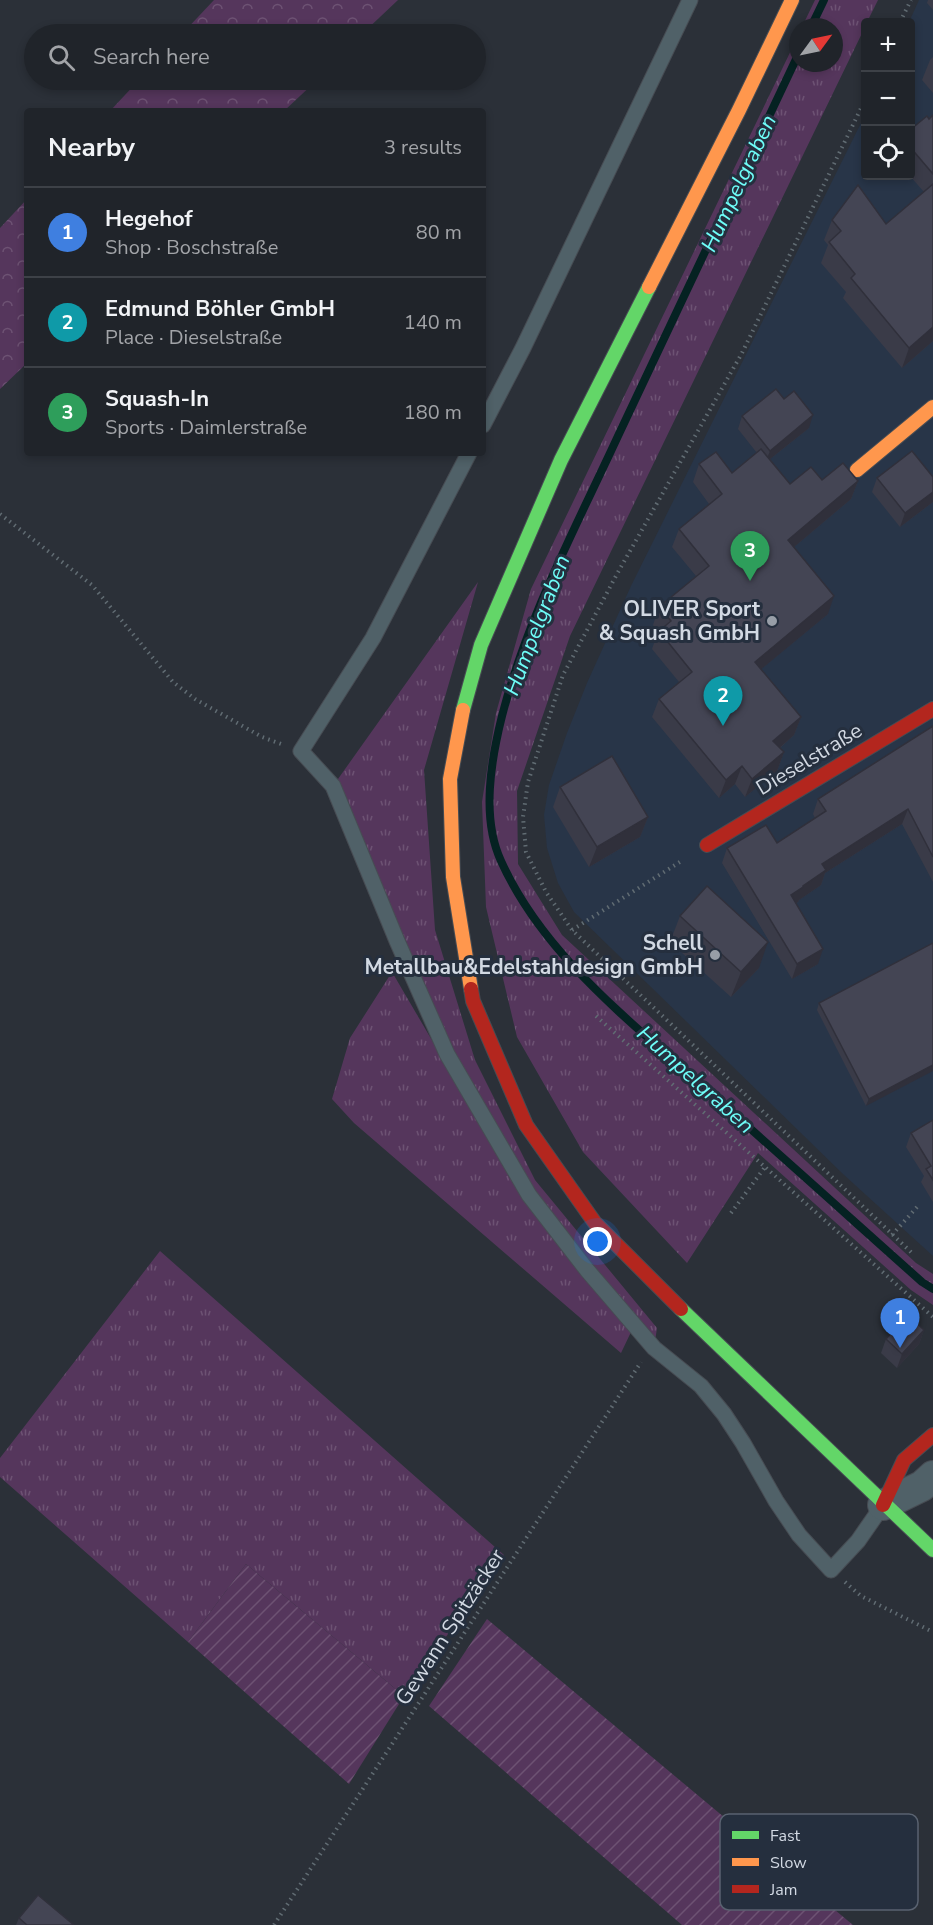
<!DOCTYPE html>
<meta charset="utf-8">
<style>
:root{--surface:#20242a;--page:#282c32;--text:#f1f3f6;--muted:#a2a4a8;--line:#3d4147;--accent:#bca0f2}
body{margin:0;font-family:"Nunito Sans",sans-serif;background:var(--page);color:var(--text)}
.controls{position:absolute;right:18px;top:18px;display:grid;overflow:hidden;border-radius:6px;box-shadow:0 3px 9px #0003}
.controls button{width:54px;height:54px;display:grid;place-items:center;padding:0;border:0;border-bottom:2px solid var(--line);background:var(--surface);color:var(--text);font:30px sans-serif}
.compass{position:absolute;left:789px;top:18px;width:54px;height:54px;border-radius:50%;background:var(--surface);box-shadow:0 3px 9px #0003;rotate:57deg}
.you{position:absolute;left:598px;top:1242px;width:21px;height:21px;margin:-15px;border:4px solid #fff;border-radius:50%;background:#1a73e8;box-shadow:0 0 0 9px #1a73e833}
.badge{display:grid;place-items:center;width:39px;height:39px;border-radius:50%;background:var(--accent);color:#fff;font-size:20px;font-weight:700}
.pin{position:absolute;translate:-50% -50px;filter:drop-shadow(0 2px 3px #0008)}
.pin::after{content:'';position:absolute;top:32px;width:21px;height:18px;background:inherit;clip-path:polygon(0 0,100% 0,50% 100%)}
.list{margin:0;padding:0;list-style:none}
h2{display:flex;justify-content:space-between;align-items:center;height:78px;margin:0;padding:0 24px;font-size:26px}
h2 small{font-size:20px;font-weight:400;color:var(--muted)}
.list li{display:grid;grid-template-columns:39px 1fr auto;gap:18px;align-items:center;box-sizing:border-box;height:90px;padding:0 24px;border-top:2px solid var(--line)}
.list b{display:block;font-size:22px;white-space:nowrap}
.list p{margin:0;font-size:20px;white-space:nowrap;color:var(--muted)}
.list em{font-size:20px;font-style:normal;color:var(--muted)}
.icon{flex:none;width:33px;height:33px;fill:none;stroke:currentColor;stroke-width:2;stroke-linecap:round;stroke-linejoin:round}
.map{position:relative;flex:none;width:933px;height:1925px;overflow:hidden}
.search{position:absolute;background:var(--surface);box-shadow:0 3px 9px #0003;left:24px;top:24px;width:462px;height:66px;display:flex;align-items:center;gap:15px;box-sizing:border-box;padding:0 21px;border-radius:33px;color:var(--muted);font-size:22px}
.panel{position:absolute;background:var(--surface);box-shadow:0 3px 9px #0003;left:24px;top:108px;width:462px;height:348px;border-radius:6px}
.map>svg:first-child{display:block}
</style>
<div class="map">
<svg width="933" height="1925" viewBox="0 0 933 1925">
<defs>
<pattern id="grass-tufts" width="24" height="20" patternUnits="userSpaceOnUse" patternTransform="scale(1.5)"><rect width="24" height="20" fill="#55365c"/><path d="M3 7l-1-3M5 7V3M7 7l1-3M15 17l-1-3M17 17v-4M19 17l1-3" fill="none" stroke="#6d5273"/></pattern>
<pattern id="forest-crowns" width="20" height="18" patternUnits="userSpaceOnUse" patternTransform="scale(1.5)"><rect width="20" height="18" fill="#55365c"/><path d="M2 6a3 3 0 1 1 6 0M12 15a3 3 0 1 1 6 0" fill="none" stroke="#6d5273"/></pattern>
<pattern id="garden-furrows" width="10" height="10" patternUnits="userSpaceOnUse" patternTransform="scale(1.5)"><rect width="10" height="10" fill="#55365c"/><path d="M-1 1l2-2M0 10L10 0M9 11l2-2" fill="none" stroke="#6d5273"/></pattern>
</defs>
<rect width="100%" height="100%" fill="#2b3038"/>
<path fill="#283548" d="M919 0H933V1256L843 1174 574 912 558 883 547 848 544 815 549 785 567 733 587 683 631 586 865 115 866 176H910V22H909Z"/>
<g fill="url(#grass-tufts)">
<path d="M815 0H878L867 22H866L865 27 570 636 517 791 518 864 562 935 916 1263 933 1274V1305L911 1290 758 1153 687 1263 583 1152 517 1037 486 907 482 802 496 713 531 589 798 36V63H834V27H802Z"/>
<path d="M478 582 424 770 435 930 475 1060 535 1180 657 1328 654 1348 587 1270 447 1054 333 786Z"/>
<path d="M392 972 526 1201 631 1332 621 1353 354 1123 332 1099 350 1038Z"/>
<path d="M160 1251 504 1555 404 1696 246 1564 188 1642 0 1477V1458Z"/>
</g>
<g fill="url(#forest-crowns)">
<path d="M214 0H398L362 34H182Z"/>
<path d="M139 80H317L284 111H110Z"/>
<path d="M27 199V363L0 389V228Z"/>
</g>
<g fill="url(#garden-furrows)">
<path d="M246 1564 404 1696 349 1784 188 1642Z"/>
<path d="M487 1619 853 1925H682L429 1706Z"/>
</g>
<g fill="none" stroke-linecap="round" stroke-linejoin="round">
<g stroke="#052222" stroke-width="8">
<path d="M811 27 824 0"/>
<path d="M798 55C738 182 678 309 618 436 576 527 527 618 502 716 491 760 481 818 501 861 543 954 627 1018 701 1085 775 1150 848 1216 922 1282L933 1289"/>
</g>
<g stroke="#474c53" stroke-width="17">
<g id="lane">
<path d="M483 425 523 348 690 0"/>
<path d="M469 453 373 638 301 751 333 786 397 941 447 1054 529 1195 587 1270 654 1348 701 1386 724 1414 743 1443 776 1501 799 1535 831 1570 858 1541 883 1505"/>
</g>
</g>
<g stroke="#474c53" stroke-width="32">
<path id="street" d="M883 1505 922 1486 933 1476"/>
</g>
<g stroke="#474c53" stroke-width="16">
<g id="fast">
<path d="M463 710 481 645 561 460 649 287"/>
<path d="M681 1309 933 1550"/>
</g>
</g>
<g stroke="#474c53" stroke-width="16">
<g id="slow">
<path d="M649 287 739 110 792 0"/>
<path d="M857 470 933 407"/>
<path d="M463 710 450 779 453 877 471 989"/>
</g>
</g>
<g stroke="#474c53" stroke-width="16">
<g id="jam">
<path d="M707 845 933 709"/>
<path d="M471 989 473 1001 526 1125 595 1223 681 1309"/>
<path d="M883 1505 904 1460 933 1435"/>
</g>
</g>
<g stroke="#616c73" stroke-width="4" stroke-dasharray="1.5 4.5" stroke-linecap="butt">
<path d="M900 22 911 0"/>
<path d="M866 98 742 353 617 574 563 675 528 782 523 817 526 852 546 892 572 930 912 1253"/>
<path d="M0 514 92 585 173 682 195 699 262 737 284 745"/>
<path d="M572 930 683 860"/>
<path d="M596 1016 933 1317"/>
<path d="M731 1213 765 1167"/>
<path d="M892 1235 917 1207"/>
<path d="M845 1582 861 1596 933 1632"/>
<path d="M274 1925 641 1362"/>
</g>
<use href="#lane" stroke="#506168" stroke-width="15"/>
<use href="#street" stroke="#506168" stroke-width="30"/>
<use href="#fast" stroke="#63d668" stroke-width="14"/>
<use href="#slow" stroke="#ff974d" stroke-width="14"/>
<use href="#jam" stroke="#b3261e" stroke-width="14"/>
</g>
<g fill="#3a3b48">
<path d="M928 0H933V10L927 3Z"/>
<path d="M933 57V93L922 80 930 60Z"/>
<path d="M933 115V341L902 368 843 298 846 292 821 263 828 245 824 240 832 220 886 224 924 192 910 176V130Z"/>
<path d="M742 416 809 428 770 459 790 484 822 480 858 481 851 499 794 547 828 614 761 669 801 717 794 735 780 748 784 752 777 771 745 797 735 784 719 798 652 717 659 699 679 682 652 649 658 632 653 625 659 607 696 576 672 547 679 529 709 504 693 482 699 464 732 473 757 453 738 429Z"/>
<path d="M933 477V502L900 527 872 492 877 478Z"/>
<path d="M933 726V882L902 824 825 873 821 885 799 900 798 902 796 903 818 964 792 979 722 863 727 848 777 843 815 818 813 814 818 799Z"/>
<path d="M560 787 648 817 640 837 589 867 553 807Z"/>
<path d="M680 916 759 968 731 997 670 942Z"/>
<path d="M933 943 866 1106 817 1010 819 1003Z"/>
<path d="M933 1120V1202L921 1182 924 1176 906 1147 911 1133Z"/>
<path d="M924 1330 919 1344 897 1368 881 1353 886 1339Z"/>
<path d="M19 1918 74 1925H16Z"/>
</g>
<g fill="#30303b">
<path d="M933 327V341L902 368 909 348Z"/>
<path d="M813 415 809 428 765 463 770 451Z"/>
<path d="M858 481 851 499 781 558 788 540Z"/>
<path d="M933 492V502L900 527 905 513Z"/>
<path d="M834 596 828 614 748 680 755 662Z"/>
<path d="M801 717 794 735 767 759 773 741Z"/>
<path d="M784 752 777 771 745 797 752 779Z"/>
<path d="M742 766 735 784 719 798 726 780Z"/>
<path d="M908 809 902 824 825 873 821 885 799 900 798 902 785 910 791 895 803 886 822 864Z"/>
<path d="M648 817 640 837 589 867 597 847Z"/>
<path d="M768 942 759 968 731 997 741 972Z"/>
<path d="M823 949 818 964 792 979 797 964Z"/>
<path d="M933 1065V1071L866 1106 869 1099Z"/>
<path d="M924 1330 919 1344 897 1368 902 1354Z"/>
</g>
<g fill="#444554" stroke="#30303b" stroke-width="1.5">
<path d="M933 115V174L910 147V130L927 116 929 119Z"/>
<path d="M933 184V327L909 348 851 278 855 274 829 242 841 231 832 220 858 185 886 224Z"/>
<path d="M776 389 784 399 794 391 813 415 770 451 742 416Z"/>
<path d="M761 449 790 484 811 467 822 480 843 463 858 481 788 540 834 596 755 662 801 717 773 741 784 752 752 779 742 766 726 780 659 699 692 672 659 631 671 621 659 607 709 566 679 529 722 494 699 464 716 452 732 473Z"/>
<path d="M912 451 933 477V492L905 513 877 478Z"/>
<path d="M933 726V857L908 809 822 864 826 870 803 886V887L791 895 823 949 797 964 727 848 766 825 777 843 826 811 818 799Z"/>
<path d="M612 756 648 817 597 847 560 787Z"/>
<path d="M707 886 768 942 741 972 680 916Z"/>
<path d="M933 943V1065L869 1099 819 1003Z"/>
<path d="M933 1120V1180L926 1169 931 1166 911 1133Z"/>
<path d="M908 1315 924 1330 902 1354 886 1339Z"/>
<path d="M38 1895 74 1925H27L19 1918Z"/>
</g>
<g fill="#989ea7" stroke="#252f3e" stroke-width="2">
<circle cx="772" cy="621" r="6"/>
<circle cx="715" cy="955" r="6"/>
</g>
<g text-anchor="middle" stroke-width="6" stroke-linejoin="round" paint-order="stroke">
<g font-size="21" font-weight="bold" fill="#d2d9e3" stroke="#252f3e" text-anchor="end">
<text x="760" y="616">OLIVER Sport<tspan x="760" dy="24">&amp; Squash GmbH</tspan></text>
<text x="703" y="950">Schell<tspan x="703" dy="24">Metallbau&amp;Edelstahldesign GmbH</tspan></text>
</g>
<g font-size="21" fill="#d2d9e3" stroke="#252f3e">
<text transform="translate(809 759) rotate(-31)" y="7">Dieselstraße</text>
<text transform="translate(450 1627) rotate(-57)" y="7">Gewann Spitzäcker</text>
</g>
<g font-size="22" font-style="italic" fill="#6efdf8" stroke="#252f3e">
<text transform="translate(738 183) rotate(-65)" y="8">Humpelgraben</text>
<text transform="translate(536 625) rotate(-69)" y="8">Humpelgraben</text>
<text transform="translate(696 1079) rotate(42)" y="8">Humpelgraben</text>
</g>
</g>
<rect x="720" y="1814" width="198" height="96" rx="9" fill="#252f3e" stroke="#596270" stroke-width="1.5"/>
<rect x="732" y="1831" width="27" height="8" fill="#63d668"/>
<rect x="732" y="1858" width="27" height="8" fill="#ff974d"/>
<rect x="732" y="1885" width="27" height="8" fill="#b3261e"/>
<g font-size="16" fill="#d2d9e3">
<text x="770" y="1841">Fast</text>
<text x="770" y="1868">Slow</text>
<text x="770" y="1895">Jam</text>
</g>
</svg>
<div class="controls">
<button>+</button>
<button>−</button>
<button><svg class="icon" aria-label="locate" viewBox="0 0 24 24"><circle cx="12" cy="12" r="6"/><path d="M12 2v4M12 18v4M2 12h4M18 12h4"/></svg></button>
</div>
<svg class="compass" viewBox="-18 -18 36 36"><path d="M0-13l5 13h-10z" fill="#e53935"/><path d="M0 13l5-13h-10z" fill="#a2a4a8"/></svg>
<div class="you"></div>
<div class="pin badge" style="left:900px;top:1348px;background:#3f7fe0">1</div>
<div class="pin badge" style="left:723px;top:726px;background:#0f9aa8">2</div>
<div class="pin badge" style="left:750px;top:581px;background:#2e9e5b">3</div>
<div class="search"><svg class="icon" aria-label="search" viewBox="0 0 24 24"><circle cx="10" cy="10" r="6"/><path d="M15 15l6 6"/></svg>Search here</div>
<section class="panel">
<h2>Nearby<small>3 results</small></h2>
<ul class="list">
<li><span class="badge" style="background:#3f7fe0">1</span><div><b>Hegehof</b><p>Shop · Boschstraße</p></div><em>80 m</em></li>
<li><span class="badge" style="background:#0f9aa8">2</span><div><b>Edmund Böhler GmbH</b><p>Place · Dieselstraße</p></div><em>140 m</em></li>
<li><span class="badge" style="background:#2e9e5b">3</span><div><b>Squash-In</b><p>Sports · Daimlerstraße</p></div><em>180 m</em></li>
</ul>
</section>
</div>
